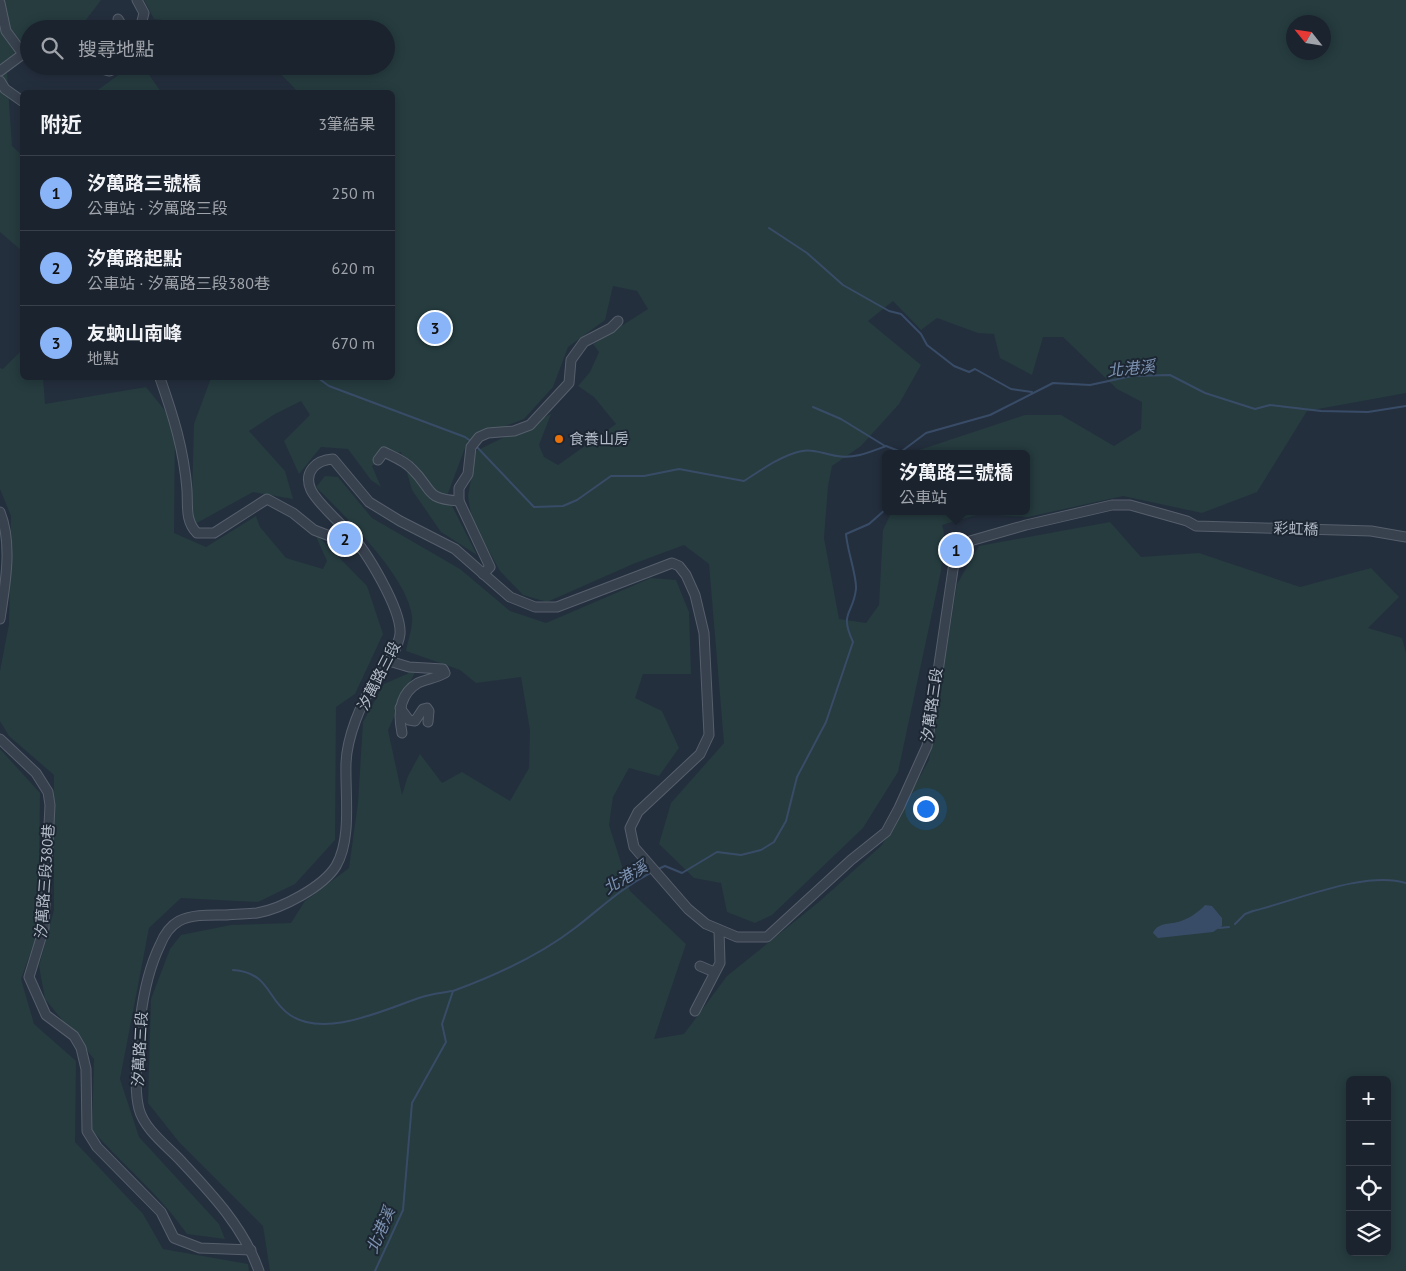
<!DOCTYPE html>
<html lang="zh-TW">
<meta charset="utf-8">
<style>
:root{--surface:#1b232e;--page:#282f3a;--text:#f1f3f6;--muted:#a0a4aa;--line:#39404a;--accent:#8ab4f8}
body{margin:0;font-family:"PT Sans","Noto Sans TC",sans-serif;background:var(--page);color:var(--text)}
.controls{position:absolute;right:15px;bottom:15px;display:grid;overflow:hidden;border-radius:8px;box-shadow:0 2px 12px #0003}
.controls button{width:45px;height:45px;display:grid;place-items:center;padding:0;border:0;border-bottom:1px solid var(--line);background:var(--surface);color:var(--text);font:25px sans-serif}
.compass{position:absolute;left:1286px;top:15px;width:45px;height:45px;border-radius:50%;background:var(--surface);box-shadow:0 2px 12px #0003;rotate:300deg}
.you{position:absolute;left:925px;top:808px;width:18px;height:18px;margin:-12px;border:4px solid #fff;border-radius:50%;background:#1a73e8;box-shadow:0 0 0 8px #1a73e833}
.badge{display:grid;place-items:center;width:32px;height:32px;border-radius:50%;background:var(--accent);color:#111;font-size:16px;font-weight:700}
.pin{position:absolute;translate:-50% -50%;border:2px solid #fff;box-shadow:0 1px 5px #0006}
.popup{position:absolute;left:882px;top:450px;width:148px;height:65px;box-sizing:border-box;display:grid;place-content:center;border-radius:8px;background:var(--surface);filter:drop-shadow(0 1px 4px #0005);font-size:16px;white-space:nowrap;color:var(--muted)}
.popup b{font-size:19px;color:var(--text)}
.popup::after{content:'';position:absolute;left:50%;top:100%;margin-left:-10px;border:10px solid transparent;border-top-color:var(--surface)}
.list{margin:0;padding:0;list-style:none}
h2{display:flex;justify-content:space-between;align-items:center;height:65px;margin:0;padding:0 20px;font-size:21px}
h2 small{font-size:16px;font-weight:400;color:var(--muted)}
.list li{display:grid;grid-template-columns:32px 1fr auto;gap:15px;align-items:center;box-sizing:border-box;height:75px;padding:0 20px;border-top:1px solid var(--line)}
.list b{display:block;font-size:19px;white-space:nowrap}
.list p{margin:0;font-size:16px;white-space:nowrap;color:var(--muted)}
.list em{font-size:16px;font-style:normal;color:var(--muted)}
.icon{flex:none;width:28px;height:28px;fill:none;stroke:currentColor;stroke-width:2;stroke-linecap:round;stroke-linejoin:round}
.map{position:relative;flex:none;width:1406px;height:1271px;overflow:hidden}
.search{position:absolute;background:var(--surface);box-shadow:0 2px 12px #0003;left:20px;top:20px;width:375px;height:55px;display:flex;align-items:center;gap:12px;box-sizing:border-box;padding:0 18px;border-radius:28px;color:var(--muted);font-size:19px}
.panel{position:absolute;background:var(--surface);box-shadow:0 2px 12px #0003;left:20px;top:90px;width:375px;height:290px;border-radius:8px}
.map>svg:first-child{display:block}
</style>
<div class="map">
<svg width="1406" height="1271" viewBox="0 0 1406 1271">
<rect width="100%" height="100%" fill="#242f3e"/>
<g fill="#263c3f" fill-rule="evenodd">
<path d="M0 0H101L79 29H29V53L6 59 12 146 22 155V251L0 232Z"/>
<path d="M144 0H1406V393L1307 411 1257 492 1202 513 1123 496 1028 517 980 514 942 525 944 533 941 571 898 772 863 828 772 915 755 923 727 912 721 883 694 878 659 844 671 803 724 743 709 564 684 545 633 564 547 602 523 595 500 571 472 521 468 496 476 451 551 414 539 445 544 457 558 465 616 424 594 397 578 386 590 372 599 352 593 344 648 309 637 291 613 286 605 320 568 347 553 387 524 419 468 440 447 496 477 555 441 532 412 490 401 452 387 455 372 466 381 487 371 480 348 449 321 447 299 474 284 441 310 415 301 401 275 414 249 431 285 471 293 499 253 492 195 524 192 499 194 424 211 378H392V92H298L273 66H386V29H238L154 19ZM1294 22H1324V52H1294ZM893 301 921 330 937 318 978 333 994 334 1000 358 1032 375 1043 337H1063L1117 389 1142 402 1141 429 1114 446 1061 415H1025L907 454H1026V511H892L883 530 879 605 866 623 839 619 824 538 828 486 832 466 861 446 899 404 921 365 868 321Z"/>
<path d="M131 66H143L161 92H95Z"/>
<path d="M22 350V378H43L45 404 146 387 175 423 174 533 206 547 256 516 260 527 286 558 323 569 327 561 314 532 367 586 383 634 355 694 336 707 335 840 295 884 258 902 181 898 149 928 120 1079 139 1137 219 1224 225 1239 187 1234C161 1196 123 1165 92 1130L94 1059 45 999 39 966 54 910V775L9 736 0 721V671L9 624 11 516 0 489V368L3 369Z"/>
<path d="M325 476 338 477 372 518 460 569 510 611 546 623 651 578 676 580 689 612 691 674H643L635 698 662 711 679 748 659 776 629 768 613 797 609 825 630 891 686 944 654 1039 684 1034 727 976 820 901 882 845 929 760 957 584 979 546 1110 522 1141 557 1199 553 1300 587 1371 568 1399 597 1368 628 1402 638 1406 653V1271H270L263 1226 179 1142 148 1103 151 999 170 949 181 935 231 925 291 923 305 901 349 868 358 803 363 722 384 684 416 670 388 730 402 795 408 776 420 754 442 783 462 772 510 801 529 768 530 730 521 677 476 683 460 670 406 651C408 640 413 627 412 616 407 576 344 515 316 487ZM1350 1080H1387V1252H1350Z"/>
<path d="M0 749 40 793 38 932 21 979 34 1024 76 1061 75 1142 143 1214 163 1249 248 1264 249 1271H0Z"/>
</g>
<path fill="#394c67" d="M1205 905 1212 906 1222 918V926L1213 932 1158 938 1153 933C1157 923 1169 924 1178 922 1188 919 1198 913 1205 905Z"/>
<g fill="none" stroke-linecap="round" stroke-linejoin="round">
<g stroke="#394c67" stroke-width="2">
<path d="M769 228 807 253 843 285 889 311 901 314 921 334 927 345 954 366 969 372 975 369 1011 389 1032 392"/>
<path d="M318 378 329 386 465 437 472 442"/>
<path d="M813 407 841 419 885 446"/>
<path d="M475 445 534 507 563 506 577 500 611 476H644L679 469 744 481C761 470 782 455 802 451 814 448 826 455 837 456 854 459 870 452 886 446L899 451"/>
<path d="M898 454 926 433 990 415 1053 383 1090 385 1132 376 1170 375 1205 393 1255 409 1270 405 1321 411 1368 412 1406 406"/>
<path d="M658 869 665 866 682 873 717 852 741 855 761 850 774 842 786 821 797 777 826 722 853 642C839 612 853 615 856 589 857 576 847 550 846 534L869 524 886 509"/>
<path d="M1235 924 1245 914 1253 911C1295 901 1365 870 1406 883"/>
<path d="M1219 928 1229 927"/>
<path d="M233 970C271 973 266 999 290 1015 326 1039 385 1009 422 997 431 994 442 993 452 991"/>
<path d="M375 1271 403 1210 412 1103 446 1042 442 1024 453 991C494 976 540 955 575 928 601 908 621 888 652 872"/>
</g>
<g stroke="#565f6c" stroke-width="11">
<g id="minor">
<path d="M137 0 144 13 140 29"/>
<path d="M0 3 6 31 23 54 0 71"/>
<path d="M118 19 124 29"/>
<path d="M91 66 109 71 122 66"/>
<path d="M0 81 5 89 22 101"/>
<path d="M160 378C173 415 184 450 187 490 188 506 185 521 197 533H214L267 499 293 513 314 530 361 548"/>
<path d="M378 460 384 452C394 457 405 461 412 469 433 489 424 499 459 501"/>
<path d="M0 512C13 545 5 585 0 619"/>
<path d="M483 574 490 567 459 501V488L468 474 471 447 479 437 488 433 514 431 530 425 569 383 571 360 584 342 611 328 618 321"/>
<path d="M389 661 409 667 443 669 445 673C436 678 427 679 418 683 399 694 398 714 402 733"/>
<path d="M400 708 409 720 415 721 423 709 427 708 429 711 428 722"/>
<path d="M0 739 36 773 48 792 50 805 44 928 29 977 46 1015 74 1036 81 1048 86 1069 87 1131 97 1147 161 1212 174 1238 200 1248 251 1250"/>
<path d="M700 966 714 972"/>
<path d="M695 1011 720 963 719 930"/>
<path d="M259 1271C244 1228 212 1194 181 1161 168 1147 144 1129 139 1109 134 1089 137 1066 138 1046 140 1012 145 976 160 945 164 935 170 926 179 921 192 914 211 915 226 915 236 914 247 914 257 913 281 909 323 887 336 866 352 839 345 794 346 763 347 737 361 702 376 680 384 668 398 650 400 634 402 610 366 550 349 533 339 521 318 504 311 490 303 472 316 460 333 459L369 502 400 521 455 549 510 597 535 607H557L672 563 679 566 686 575 695 595 704 633 709 735 700 754 638 812 630 828 634 847 688 909 706 924 737 937H767L851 860 886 832 899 808 927 746 955 556 959 549 970 541 1026 525 1112 505H1130L1187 521 1196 526 1371 531 1406 537"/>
</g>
</g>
<use href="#minor" stroke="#38414e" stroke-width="9"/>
</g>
<circle fill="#e8710a" stroke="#1d2633" stroke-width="2" cx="559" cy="439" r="5"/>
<g text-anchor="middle" stroke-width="4" stroke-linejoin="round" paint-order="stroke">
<g font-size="15" fill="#b4bcc9" stroke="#1d2633" text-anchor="start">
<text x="569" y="444">食養山房</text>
</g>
<g font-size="15" fill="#b4bcc9" stroke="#1d2633">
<text transform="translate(1296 529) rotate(2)" y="5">彩虹橋</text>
<text transform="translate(379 676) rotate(-63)" y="5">汐萬路三段</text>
<text transform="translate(932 705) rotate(-82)" y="5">汐萬路三段</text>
<text transform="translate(45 881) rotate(-86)" y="5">汐萬路三段380巷</text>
<text transform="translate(140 1049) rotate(-87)" y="5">汐萬路三段</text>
</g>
<g font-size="16" font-style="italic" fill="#7c92b1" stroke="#1d2633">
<text transform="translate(1131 368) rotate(-6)" y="6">北港溪</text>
<text transform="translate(625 877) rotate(-31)" y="6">北港溪</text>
<text transform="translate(380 1230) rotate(-67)" y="6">北港溪</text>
</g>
</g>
</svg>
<div class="controls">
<button>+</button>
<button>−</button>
<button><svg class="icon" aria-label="locate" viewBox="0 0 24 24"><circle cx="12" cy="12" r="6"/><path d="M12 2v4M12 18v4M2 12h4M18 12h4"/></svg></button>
<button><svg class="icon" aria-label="layers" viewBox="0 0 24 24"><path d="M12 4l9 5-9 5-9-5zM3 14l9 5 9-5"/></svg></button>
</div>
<svg class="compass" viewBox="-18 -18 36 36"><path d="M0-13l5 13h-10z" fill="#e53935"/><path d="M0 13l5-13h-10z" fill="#a0a4aa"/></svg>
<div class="you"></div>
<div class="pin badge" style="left:956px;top:550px">1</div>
<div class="popup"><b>汐萬路三號橋</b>公車站</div>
<div class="pin badge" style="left:345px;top:539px">2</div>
<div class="pin badge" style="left:435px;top:328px">3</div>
<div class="search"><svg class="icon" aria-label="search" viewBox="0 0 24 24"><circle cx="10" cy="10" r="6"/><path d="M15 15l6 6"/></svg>搜尋地點</div>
<section class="panel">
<h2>附近<small>3筆結果</small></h2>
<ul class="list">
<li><span class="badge">1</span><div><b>汐萬路三號橋</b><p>公車站 · 汐萬路三段</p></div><em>250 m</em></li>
<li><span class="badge">2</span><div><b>汐萬路起點</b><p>公車站 · 汐萬路三段380巷</p></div><em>620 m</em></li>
<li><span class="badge">3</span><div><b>友蚋山南峰</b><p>地點</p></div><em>670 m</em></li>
</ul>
</section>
</div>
